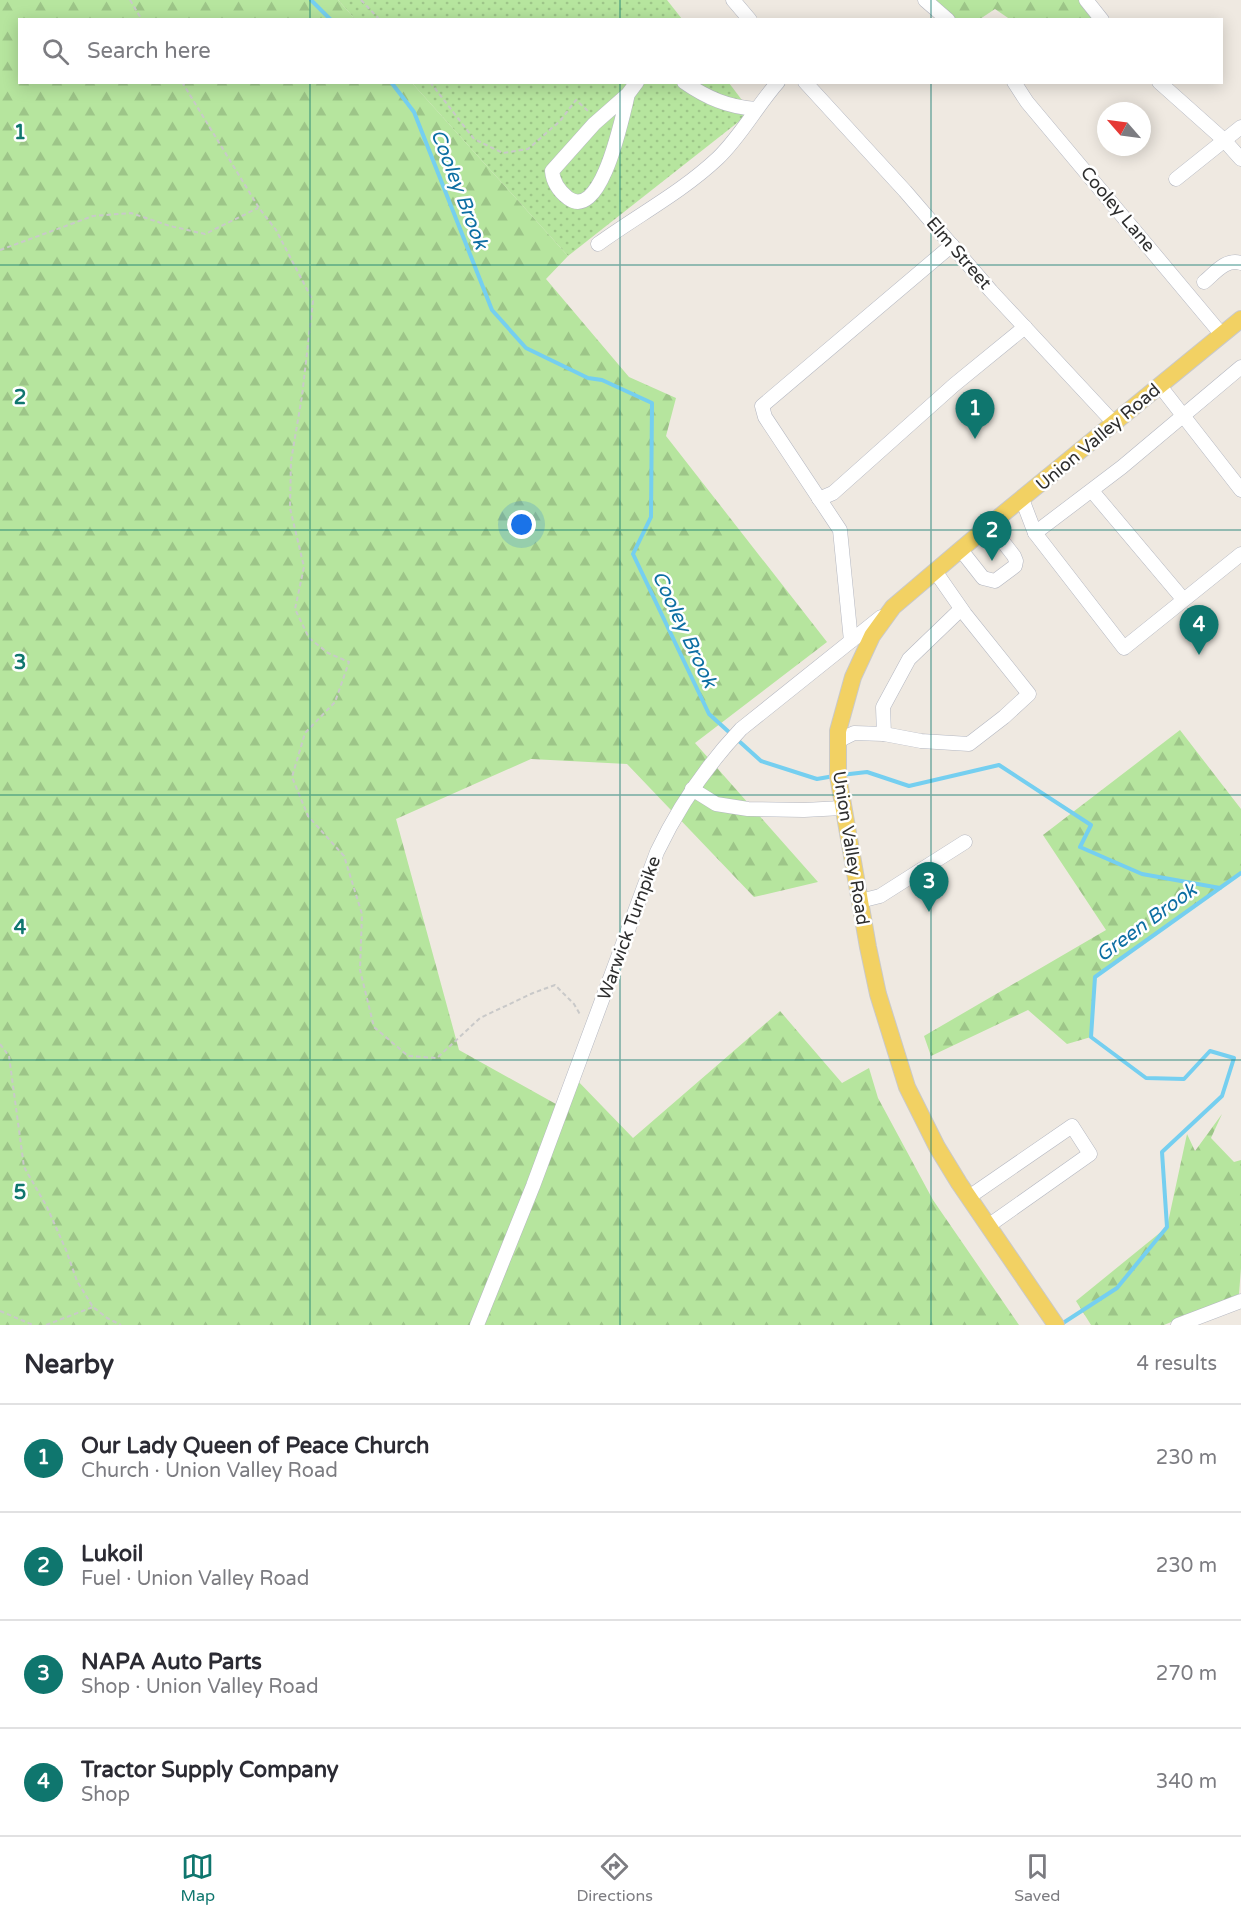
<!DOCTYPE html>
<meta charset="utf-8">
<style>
:root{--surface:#fff;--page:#f7f7f7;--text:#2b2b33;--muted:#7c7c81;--line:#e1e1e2;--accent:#0f766e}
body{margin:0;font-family:"Varela Round",sans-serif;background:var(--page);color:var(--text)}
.compass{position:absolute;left:1097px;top:102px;width:54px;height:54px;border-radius:50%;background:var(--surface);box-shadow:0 3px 15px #0003;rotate:298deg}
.you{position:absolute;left:522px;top:525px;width:21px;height:21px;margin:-15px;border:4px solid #fff;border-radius:50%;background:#1a73e8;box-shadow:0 0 0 9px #1a73e833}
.badge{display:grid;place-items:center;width:39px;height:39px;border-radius:50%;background:var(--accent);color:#fff;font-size:20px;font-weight:700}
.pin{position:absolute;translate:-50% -50px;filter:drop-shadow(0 2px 3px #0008)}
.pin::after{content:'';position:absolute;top:32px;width:21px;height:18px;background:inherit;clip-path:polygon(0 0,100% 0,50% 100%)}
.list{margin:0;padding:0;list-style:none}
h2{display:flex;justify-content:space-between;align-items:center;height:78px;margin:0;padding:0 24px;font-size:26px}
h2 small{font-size:20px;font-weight:400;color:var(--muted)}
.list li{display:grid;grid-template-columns:39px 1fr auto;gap:18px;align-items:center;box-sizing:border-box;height:108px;padding:0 24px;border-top:2px solid var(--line)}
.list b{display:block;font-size:22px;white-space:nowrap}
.list p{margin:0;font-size:20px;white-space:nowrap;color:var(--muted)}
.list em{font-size:20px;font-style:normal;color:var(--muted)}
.icon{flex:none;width:33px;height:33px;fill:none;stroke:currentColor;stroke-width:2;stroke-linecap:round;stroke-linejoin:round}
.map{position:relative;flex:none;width:1241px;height:1325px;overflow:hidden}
.search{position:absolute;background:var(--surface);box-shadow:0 3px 15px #0003;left:18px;right:18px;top:18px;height:66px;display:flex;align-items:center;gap:15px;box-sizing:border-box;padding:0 21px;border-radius:0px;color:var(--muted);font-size:22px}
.sheet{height:510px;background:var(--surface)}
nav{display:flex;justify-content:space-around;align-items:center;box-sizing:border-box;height:84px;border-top:2px solid var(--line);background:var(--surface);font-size:16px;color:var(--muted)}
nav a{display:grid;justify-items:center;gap:3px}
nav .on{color:var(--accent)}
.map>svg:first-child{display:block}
</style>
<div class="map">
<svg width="1241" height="1325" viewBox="0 0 1241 1325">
<defs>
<pattern id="grass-dots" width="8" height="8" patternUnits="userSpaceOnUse" patternTransform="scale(1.5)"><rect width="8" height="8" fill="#b6e59e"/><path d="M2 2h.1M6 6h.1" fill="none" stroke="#9dc588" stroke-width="1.8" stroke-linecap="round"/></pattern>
<pattern id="forest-firs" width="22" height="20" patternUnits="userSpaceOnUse" patternTransform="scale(1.5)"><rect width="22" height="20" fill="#b6e59e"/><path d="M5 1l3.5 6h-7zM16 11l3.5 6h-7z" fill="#9dc588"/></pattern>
</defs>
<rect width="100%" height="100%" fill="#efe9e1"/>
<g fill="url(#grass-dots)">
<path d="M338 0H667L682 19H355Z"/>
<path d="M412 83H729L751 112 568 256Z"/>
</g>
<g fill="url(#forest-firs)">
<path d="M0 0H338L355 19 20 20V82L412 83 568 256 546 279 629 377 676 398 666 436 827 642 695 743 818 882 754 897 627 764 531 759 396 819 459 1050 563 1108 573 1076 633 1138 780 1011 842 1083 869 1068 878 1098 933 1200 1019 1325H0Z"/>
<path d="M926 0H1095L1102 11 1089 19 1011 20 995 9 980 19H947Z"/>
<path d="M1180 730 1241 809V873L1095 977 1091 1037 1067 1044 1028 1010 931 1056 924 1036 1106 930 1043 835Z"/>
<path d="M1222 1114 1211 1138 1234 1162 1241 1160V1268L1239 1294 1164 1325H1091L1076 1301 1167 1227 1187 1134 1195 1151Z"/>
</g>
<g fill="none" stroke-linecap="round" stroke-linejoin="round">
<g stroke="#75cff0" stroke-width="4">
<path d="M311 0 331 20"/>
<path d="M391 82 414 112 492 310 526 348 588 378 602 380 652 403 651 517 633 554 709 714 761 761 817 779 834 776"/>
<path d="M841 775 867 772 909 786 999 765 1091 825 1080 847 1142 874 1220 888"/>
<path d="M1060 1325 1117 1288 1167 1227 1162 1152 1222 1096 1234 1058 1210 1051 1184 1079 1146 1078 1091 1037 1095 977 1241 873"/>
</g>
<g stroke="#b4b7c1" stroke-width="15">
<g id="minor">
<path d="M733 0 750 20"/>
<path d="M925 0 948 20"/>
<path d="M1086 0 1102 20"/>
<path d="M684 82C707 98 728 107 756 109"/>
<path d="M805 82 905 191 991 291 1114 423"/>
<path d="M1014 82 1027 102 1222 335"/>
<path d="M1159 82 1224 140 1241 159"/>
<path d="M628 94C623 113 602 223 568 198 559 191 553 182 552 171L594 124 628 94 637 82"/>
<path d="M1176 179 1241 127"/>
<path d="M598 244C638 215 682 192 718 158 741 136 756 107 778 82"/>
<path d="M1204 282C1215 273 1226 258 1241 263"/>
<path d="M1160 386 1241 490"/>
<path d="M1092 491 1183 599"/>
<path d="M819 499 833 493 954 385 1025 327"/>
<path d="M1022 499 1035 533 1124 648 1241 554"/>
<path d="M1035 533 1122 467 1241 367"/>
<path d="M961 550 983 578 995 581 1015 566 1016 561 1014 556 990 525"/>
<path d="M851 641 840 530 765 417 762 406 952 245"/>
<path d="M884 734 883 707 909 659 961 609"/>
<path d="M838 741 854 733 884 734 921 741 969 744 1004 717 1029 694 965 614 935 571"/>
<path d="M692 789 716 804 748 809 804 810 842 808"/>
<path d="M860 901 880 896 965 842"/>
<path d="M969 1197 1072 1126 1090 1154 988 1226"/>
<path d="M477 1325 533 1186 657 852C679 806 706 766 741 729L881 617"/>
<path d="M1178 1325 1241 1301"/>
</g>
</g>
<g stroke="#c9c9c9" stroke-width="18">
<path id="major" d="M1056 1325 959 1183 937 1147 907 1087 878 994 868 947 838 776V731L853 677 872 636 893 607 993 522 1241 319"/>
</g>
<g stroke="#c9c9c9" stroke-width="2" stroke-dasharray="4.5 3" stroke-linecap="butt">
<path d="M130 0 142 20"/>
<path d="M361 0 380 20"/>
<path d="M182 82 259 208 276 230 313 301 302 396 291 461 290 508 304 567 295 609 309 638 328 653 349 662 335 702 305 733 292 777 308 816 344 856 362 914 360 970 374 1027 408 1056 437 1058 480 1018 533 993 555 985 574 1004 581 1016"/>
<path d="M430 82 474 139 503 153 528 149 560 121 576 100 589 112"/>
<path d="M0 250 93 216 131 213 170 226 205 234 258 208"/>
<path d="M0 1044 9 1056 24 1167 47 1207 66 1250 77 1281 93 1307 107 1318 121 1325"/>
<path d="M0 1311 33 1325"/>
<path d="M46 1325 93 1307"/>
</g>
<use href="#minor" stroke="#fff" stroke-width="14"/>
<use href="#major" stroke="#f2d163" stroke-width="16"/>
</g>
<path fill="none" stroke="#0f766e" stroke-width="1.5" stroke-opacity="0.55" d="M310 0V20M620 0V20M931 0V20M310 82V1325M620 82V1325M931 82V1325M0 265H1241M0 530H1241M0 795H1241M0 1060H1241"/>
<g text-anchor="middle" stroke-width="5" stroke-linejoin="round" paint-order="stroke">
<g font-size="18" fill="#2e2e2e" stroke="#fff">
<text transform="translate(1118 209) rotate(50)" y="6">Cooley Lane</text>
<text transform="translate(959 253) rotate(49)" y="6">Elm Street</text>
<text transform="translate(1098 437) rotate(-40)" y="6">Union Valley Road</text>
<text transform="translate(851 848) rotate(81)" y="6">Union Valley Road</text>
<text transform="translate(629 928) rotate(-70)" y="6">Warwick Turnpike</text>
</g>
<g font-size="20" font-style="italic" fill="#0d6fa3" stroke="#fff">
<text transform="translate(460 189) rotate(69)" y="7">Cooley Brook</text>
<text transform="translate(685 629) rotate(65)" y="7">Cooley Brook</text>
<text transform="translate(1146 922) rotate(-36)" y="7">Green Brook</text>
</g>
</g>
<g font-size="20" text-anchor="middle" font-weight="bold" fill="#0f766e" stroke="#fff" stroke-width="5" stroke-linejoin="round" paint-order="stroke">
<text x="20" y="139">1</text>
<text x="20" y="404">2</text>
<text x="20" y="669">3</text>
<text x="20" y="934">4</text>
<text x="20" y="1199">5</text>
</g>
</svg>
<svg class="compass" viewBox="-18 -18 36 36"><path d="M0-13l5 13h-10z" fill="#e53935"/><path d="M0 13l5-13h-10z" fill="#7c7c81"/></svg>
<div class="you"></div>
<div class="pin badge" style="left:975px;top:439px">1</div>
<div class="pin badge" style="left:992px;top:561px">2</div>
<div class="pin badge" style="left:929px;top:912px">3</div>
<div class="pin badge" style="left:1199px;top:655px">4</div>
<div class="search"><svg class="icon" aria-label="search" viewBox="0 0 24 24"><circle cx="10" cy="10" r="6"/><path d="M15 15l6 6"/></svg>Search here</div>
</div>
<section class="sheet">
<h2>Nearby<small>4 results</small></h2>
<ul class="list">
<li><span class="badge">1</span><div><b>Our Lady Queen of Peace Church</b><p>Church · Union Valley Road</p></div><em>230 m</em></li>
<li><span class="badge">2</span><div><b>Lukoil</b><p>Fuel · Union Valley Road</p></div><em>230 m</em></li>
<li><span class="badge">3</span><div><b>NAPA Auto Parts</b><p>Shop · Union Valley Road</p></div><em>270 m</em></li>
<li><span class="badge">4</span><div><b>Tractor Supply Company</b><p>Shop</p></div><em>340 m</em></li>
</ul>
</section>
<nav>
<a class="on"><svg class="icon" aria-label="map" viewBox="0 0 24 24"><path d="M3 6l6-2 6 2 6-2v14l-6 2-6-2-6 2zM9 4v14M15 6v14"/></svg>Map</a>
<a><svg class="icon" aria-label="directions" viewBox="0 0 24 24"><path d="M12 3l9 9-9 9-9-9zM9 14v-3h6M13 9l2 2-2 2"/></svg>Directions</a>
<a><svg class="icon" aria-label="saved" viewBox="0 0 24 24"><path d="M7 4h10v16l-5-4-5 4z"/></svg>Saved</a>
</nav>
